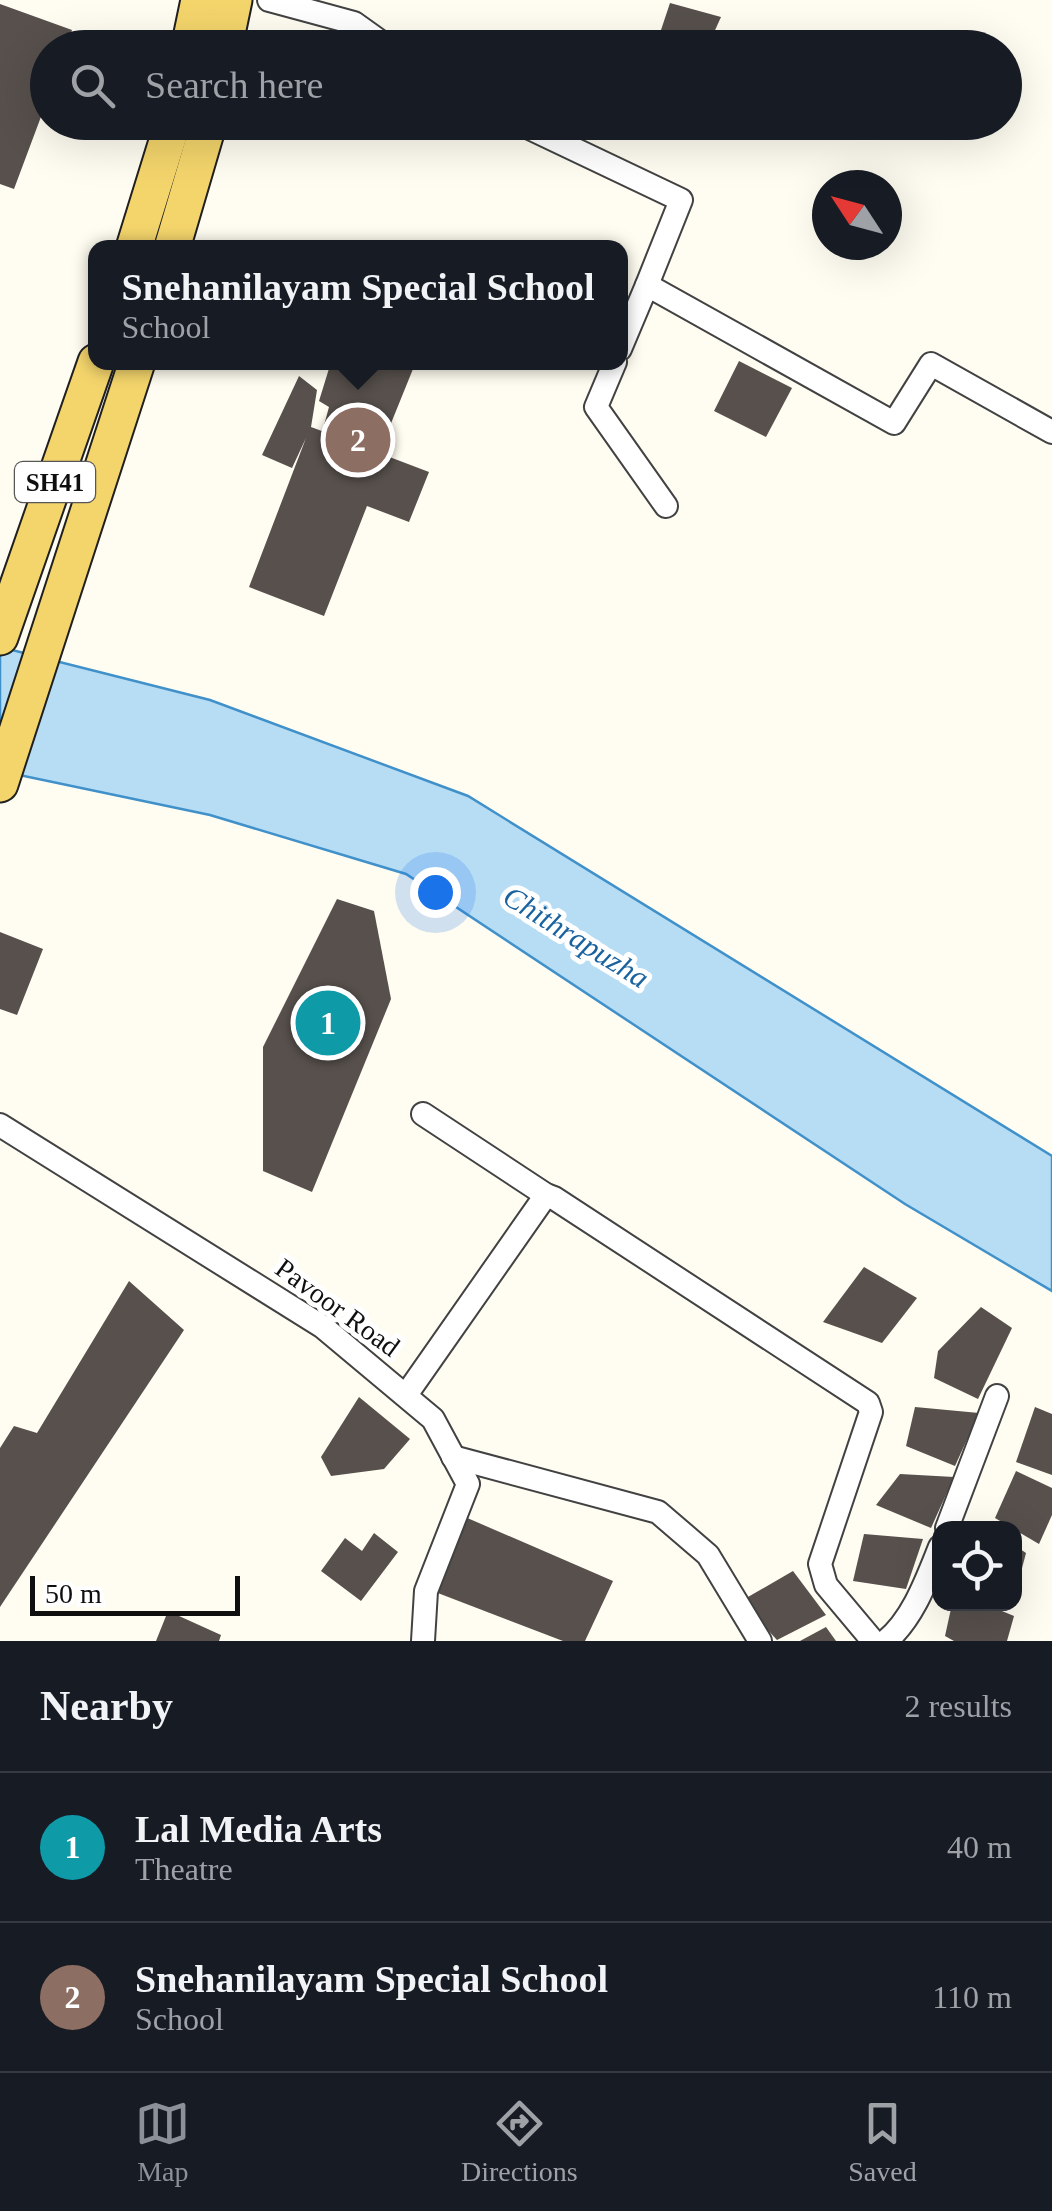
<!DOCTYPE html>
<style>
:root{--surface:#171b24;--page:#242831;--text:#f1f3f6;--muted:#9ea1a6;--line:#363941;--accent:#8c9099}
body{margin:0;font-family:Georgia,serif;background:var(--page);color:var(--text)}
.controls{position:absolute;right:30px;bottom:30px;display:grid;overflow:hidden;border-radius:20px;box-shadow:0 10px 40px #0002}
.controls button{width:90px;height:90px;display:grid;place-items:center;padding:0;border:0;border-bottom:2px solid var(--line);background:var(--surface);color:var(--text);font:50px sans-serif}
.compass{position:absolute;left:812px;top:170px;width:90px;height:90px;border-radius:50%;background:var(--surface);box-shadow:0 10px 40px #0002;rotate:306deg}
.scale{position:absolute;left:30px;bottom:25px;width:210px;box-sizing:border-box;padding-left:10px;border:5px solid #0f0f0f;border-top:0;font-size:28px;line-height:35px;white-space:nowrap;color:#0f0f0f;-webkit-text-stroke:8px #fff;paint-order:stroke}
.you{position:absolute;left:435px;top:892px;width:35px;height:35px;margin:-25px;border:8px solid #fff;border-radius:50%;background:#1a73e8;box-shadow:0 0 0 15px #1a73e833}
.badge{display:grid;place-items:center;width:65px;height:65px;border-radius:50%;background:var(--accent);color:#fff;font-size:32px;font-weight:700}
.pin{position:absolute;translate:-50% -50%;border:5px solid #fff;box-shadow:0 2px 10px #0006}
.popup{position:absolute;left:88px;top:240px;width:540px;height:130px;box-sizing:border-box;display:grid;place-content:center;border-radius:20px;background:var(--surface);filter:drop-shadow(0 2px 8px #0005);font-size:32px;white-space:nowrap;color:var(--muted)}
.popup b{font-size:38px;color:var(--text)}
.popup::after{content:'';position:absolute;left:50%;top:100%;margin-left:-20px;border:20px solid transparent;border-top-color:var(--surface)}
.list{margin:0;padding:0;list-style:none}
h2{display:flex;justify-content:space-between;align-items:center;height:130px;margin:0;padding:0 40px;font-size:42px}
h2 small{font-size:32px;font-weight:400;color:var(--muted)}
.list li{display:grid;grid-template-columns:65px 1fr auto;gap:30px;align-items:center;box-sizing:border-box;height:150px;padding:0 40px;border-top:2px solid var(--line)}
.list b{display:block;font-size:38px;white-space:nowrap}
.list p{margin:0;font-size:32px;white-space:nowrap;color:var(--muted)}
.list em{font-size:32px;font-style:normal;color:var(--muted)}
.icon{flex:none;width:55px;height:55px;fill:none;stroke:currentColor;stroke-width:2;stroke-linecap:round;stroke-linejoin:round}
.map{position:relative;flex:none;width:1052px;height:1641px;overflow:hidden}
.search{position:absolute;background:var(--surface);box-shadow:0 10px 40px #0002;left:30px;right:30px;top:30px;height:110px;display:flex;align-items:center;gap:25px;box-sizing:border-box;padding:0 35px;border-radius:55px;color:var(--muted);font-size:38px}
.sheet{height:430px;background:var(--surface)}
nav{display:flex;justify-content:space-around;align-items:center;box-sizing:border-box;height:140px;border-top:2px solid var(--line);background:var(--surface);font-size:28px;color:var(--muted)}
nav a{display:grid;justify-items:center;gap:5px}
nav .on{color:var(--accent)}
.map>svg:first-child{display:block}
</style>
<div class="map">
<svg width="1052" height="1641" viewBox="0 0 1052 1641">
<rect width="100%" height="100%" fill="#fffcf1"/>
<path fill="#b7ddf5" stroke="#4091ca" stroke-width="2.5" d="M0 647 210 700 468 796 1052 1156V1291L905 1204 406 874 210 815 0 771Z"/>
<g fill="#57504c">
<path d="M670 3 721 17 707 48 660 33Z"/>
<path d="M0 4 72 30 66 48H48V98L14 189 0 184Z"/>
<path d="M739 361 792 388 766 437 714 411Z"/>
<path d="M331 362H434L431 370 415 364 379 453 429 472 409 522 367 506 324 616 249 587 306 438 292 468 262 455 299 376 317 390 311 427 338 437 323 429 329 407 319 401Z"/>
<path d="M337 899 374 911 391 999 312 1192 263 1171V1047Z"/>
<path d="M0 932 43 949 17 1015 0 1009Z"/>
<path d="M864 1267 917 1298 882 1343 823 1322Z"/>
<path d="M129 1281 184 1330 0 1607V1448L14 1426 37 1433Z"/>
<path d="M981 1307 1012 1328 978 1399 934 1378 938 1351Z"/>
<path d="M359 1397 410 1439 384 1469 331 1476 321 1457Z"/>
<path d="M915 1407 979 1413 955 1466 906 1446Z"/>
<path d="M1035 1407 1052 1414V1475L1016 1462Z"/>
<path d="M1016 1471 1052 1488V1515L1039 1544 995 1518Z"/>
<path d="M900 1474 954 1477 931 1528 876 1505Z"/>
<path d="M465 1517 613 1581 585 1641H563L430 1590Z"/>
<path d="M374 1533 398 1552 361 1601 321 1571 345 1538 362 1551Z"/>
<path d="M864 1534 923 1539 906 1589 853 1581Z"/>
<path d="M1014 1545 1026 1553 1016 1591H1014Z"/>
<path d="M793 1571 826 1615 777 1640 741 1601Z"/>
<path d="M952 1604H985L1014 1616 1007 1641H954L945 1636Z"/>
<path d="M168 1611 221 1635 219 1641H156Z"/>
<path d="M826 1627 836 1641H800Z"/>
</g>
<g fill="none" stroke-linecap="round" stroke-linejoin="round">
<g stroke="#424242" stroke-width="26">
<g id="street">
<path d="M269 0 354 23 389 48"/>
<path d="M517 122 681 200 647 285"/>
<path d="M620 349 647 285 894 423 931 364 1052 432"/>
<path d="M615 362 596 407 666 506"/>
<path d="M423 1114 546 1195"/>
<path d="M0 1125 323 1327 433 1419 468 1484 426 1591 423 1641"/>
<path d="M406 1395 546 1195 554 1198 868 1403 871 1412 820 1564 826 1585 873 1641"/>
<path d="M453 1457 658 1512 708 1555 760 1641"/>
<path d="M947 1528 997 1396"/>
<path d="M886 1641C913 1619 927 1579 940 1547"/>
</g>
</g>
<g stroke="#202020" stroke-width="39">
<g id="primary">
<path d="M189 48 199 0"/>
<path d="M224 48 234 0"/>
<path d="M134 248 173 122"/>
<path d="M172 248 209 122"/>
<path d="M0 637 96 362"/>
<path d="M0 784 137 362"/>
</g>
</g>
<use href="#street" stroke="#fff" stroke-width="22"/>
<use href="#primary" stroke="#f4d56c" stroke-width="35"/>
</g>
<g text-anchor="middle" stroke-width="10" stroke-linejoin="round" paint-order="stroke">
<rect fill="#fff" stroke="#575757" stroke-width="2.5" x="15" y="462" width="80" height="40" rx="8"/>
<g font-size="25" font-weight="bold" fill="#0f0f0f">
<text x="55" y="491">SH41</text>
</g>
<g font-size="28" fill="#0f0f0f" stroke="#fff">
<text transform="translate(338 1307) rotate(36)" y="10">Pavoor Road</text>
</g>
<g font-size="30" font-style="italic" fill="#1b639e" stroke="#fff">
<text transform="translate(576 937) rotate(32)" y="10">Chithrapuzha</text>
</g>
</g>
</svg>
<div class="controls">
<button><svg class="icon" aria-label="locate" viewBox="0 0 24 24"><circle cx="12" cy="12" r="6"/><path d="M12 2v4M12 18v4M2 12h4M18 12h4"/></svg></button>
</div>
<svg class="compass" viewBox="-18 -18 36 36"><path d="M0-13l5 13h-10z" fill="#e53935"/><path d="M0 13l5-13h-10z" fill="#9ea1a6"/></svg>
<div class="scale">50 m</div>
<div class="you"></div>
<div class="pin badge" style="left:328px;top:1023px;background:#0f9aa8">1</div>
<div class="pin badge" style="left:358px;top:440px;background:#8d6e63">2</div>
<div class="popup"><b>Snehanilayam Special School</b>School</div>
<div class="search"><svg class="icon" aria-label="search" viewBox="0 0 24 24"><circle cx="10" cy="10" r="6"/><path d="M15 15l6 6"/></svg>Search here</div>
</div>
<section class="sheet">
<h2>Nearby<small>2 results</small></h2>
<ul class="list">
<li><span class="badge" style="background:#0f9aa8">1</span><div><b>Lal Media Arts</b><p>Theatre</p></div><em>40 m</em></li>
<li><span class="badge" style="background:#8d6e63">2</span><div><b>Snehanilayam Special School</b><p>School</p></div><em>110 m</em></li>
</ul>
</section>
<nav>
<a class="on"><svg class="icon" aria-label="map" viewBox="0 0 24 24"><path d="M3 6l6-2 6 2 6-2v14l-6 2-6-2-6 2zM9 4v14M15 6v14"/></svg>Map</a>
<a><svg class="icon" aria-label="directions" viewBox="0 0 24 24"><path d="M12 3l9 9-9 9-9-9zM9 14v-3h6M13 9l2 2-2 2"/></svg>Directions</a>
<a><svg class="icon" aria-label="saved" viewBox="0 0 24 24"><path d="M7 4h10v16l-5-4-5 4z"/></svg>Saved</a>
</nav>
